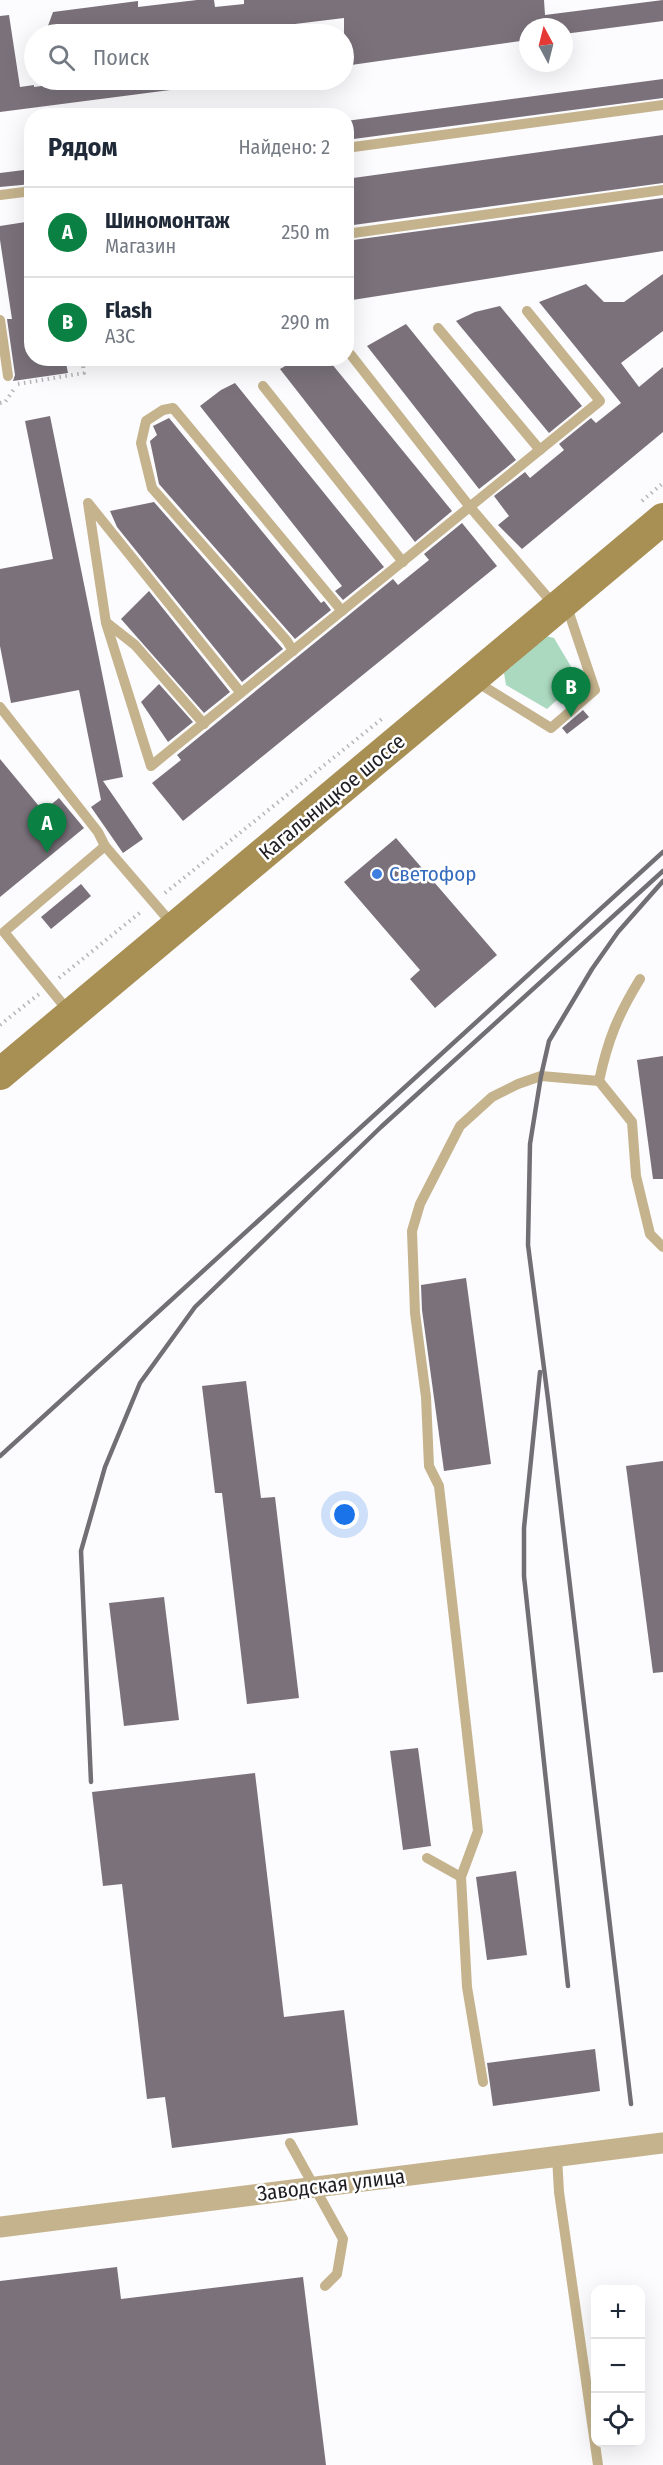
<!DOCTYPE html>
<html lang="ru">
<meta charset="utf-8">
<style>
:root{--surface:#fff;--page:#f6f6f7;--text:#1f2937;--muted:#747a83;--line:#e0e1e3;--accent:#0b8043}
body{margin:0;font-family:"Fira Sans Condensed",sans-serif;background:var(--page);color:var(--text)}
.controls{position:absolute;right:18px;bottom:18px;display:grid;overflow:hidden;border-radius:12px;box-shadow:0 6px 24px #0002}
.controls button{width:54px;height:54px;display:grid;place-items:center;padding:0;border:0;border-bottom:2px solid var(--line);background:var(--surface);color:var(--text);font:30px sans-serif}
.compass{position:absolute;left:519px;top:18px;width:54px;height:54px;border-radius:50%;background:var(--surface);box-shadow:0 6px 24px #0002;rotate:353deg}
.you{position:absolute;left:345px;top:1515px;width:21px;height:21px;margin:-15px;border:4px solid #fff;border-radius:50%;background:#1a73e8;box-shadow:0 0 0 9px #1a73e833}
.badge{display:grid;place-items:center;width:39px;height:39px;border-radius:50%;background:var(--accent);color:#fff;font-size:20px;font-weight:700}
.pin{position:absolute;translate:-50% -50px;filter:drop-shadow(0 2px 3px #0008)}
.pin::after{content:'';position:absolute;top:32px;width:21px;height:18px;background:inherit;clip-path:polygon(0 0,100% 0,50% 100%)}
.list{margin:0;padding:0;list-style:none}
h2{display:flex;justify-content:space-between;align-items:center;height:78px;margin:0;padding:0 24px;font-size:26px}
h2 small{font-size:20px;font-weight:400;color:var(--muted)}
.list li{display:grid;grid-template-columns:39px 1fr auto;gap:18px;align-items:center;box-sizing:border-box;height:90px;padding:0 24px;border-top:2px solid var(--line)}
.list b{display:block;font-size:22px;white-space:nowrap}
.list p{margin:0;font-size:20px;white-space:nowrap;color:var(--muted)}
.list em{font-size:20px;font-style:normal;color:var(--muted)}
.icon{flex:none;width:33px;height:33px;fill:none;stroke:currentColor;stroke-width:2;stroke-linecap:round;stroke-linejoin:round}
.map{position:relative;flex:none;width:663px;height:2465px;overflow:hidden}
.search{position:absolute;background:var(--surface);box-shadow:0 6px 24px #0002;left:24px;top:24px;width:330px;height:66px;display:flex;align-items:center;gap:15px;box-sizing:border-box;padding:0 21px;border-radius:33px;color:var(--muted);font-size:22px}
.panel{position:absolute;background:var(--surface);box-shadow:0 6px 24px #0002;left:24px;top:108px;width:330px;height:258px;border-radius:24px}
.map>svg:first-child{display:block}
</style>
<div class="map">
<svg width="663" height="2465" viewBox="0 0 663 2465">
<rect width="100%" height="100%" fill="#fcfbfe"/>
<path fill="#abd9bf" d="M546 636 554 638 579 680 547 709 506 685 504 673Z"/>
<g fill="#7a717a">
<path d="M197 0H214L215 7 244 4V0H544L545 15 663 0V21L564 34V27H528V40L344 66V18L213 34H45L53 12 138 1V7Z"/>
<path d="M9 15 20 87 34 85V87L87 80H177L178 89 0 112V16Z"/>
<path d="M663 79V98L346 140V121Z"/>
<path d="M663 135V183L346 226V179Z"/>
<path d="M32 169V184L0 187V173Z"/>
<path d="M663 198V251L346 301V241Z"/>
<path d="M32 221V358H65L68 373 13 381 15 375 7 319H12L0 240V226Z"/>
<path d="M663 274V331L621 363 639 387 663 367V432L522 549 498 525 509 516 494 496 525 472 530 478 564 450 559 444 591 418 596 423 621 403 539 302 586 284 604 302H624Z"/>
<path d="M500 306 582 406 549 433 456 321 475 312Z"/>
<path d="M406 324 516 460 479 489 367 346Z"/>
<path d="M299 358H327L452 511 415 542 280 369Z"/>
<path d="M235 383 384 567 343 600 335 591 342 586 200 406 221 390Z"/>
<path d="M50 416 123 777 103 781 143 839 123 853 91 807 101 800 79 690 11 703 0 646V569L53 559 25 421Z"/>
<path d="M169 418 321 603 324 601 331 610 295 639 159 484 150 441 157 435 153 426Z"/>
<path d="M154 502 283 649 242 682 117 527 110 511Z"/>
<path d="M462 523 497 566 183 821 152 783 181 760 177 755 393 579 398 585 429 560 424 554Z"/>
<path d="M149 591 230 692 204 713 121 619Z"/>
<path d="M159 684 193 722 168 742 141 702Z"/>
<path d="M583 710 589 717 567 734 562 728Z"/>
<path d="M0 759 43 811 59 798 84 828 0 897Z"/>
<path d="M396 838 497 955 435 1008 410 979 420 970 344 882Z"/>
<path d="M81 884 91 896 51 929 41 917Z"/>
<path d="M663 1056V1179H653L637 1060Z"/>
<path d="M466 1278 491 1464 444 1471 422 1310 421 1285Z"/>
<path d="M246 1381 261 1498 275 1497 299 1698 247 1704 222 1493H215L202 1386Z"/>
<path d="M663 1461V1672L653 1673 626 1466Z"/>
<path d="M164 1597 179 1720 124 1726 109 1603Z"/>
<path d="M418 1748 431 1846 403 1850 390 1751Z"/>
<path d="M255 1773 284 2017 344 2010 358 2125 172 2148 165 2097 147 2099 122 1884 103 1886 92 1792Z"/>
<path d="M516 1871 527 1955 487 1960 476 1877Z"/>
<path d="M595 2049 600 2091 493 2106 487 2063Z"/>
<path d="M117 2267 121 2299 303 2277 326 2465H0V2281Z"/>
</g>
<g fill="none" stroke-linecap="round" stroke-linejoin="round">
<g stroke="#b6b5b8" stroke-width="4" stroke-dasharray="1.5 4.5" stroke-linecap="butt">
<path d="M18 384 84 373 82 358"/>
<path d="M0 403 5 402 14 389"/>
<path d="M642 501 663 483"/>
<path d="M165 893 383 718"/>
<path d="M59 978 142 911"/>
<path d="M0 1025 39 994"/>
</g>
<g stroke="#c4b38c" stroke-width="10">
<path d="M346 148 663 105"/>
<path d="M0 195 32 191"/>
<path d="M346 234 663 190"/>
<path d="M0 320 8 376"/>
<path d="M438 328 540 450"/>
<path d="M351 355 470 507 555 606"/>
<path d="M263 386 403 562"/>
<path d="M107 623 135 645 204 724"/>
<path d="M293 651 287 641 152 488 141 443 146 421 163 410 173 408 342 611"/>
<path d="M475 681 551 728 595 690 566 604"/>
<path d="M241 693 88 503 106 623 151 766 600 401 527 311"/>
<path d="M0 707 98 832 105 846"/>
<path d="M69 1012 4 932 105 846 173 925"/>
<path d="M599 1081 632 1122 636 1176 650 1234 663 1247"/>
<path d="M427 1858 461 1877 478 1831 439 1486 429 1466 426 1397 415 1313 412 1231 420 1204 460 1126 492 1097 518 1084 541 1076 599 1081C608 1039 618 1015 640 979"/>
<path d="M461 1877 467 1987 483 2082"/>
<path d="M290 2143 343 2239 337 2274 325 2286"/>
<path d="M557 2157 559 2192 598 2465"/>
</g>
<path stroke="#c4b38c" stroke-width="21" d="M0 2227 663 2143"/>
<path stroke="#a88f53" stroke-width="32" d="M0 1074 663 519"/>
<g stroke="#716f73" stroke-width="4.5">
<path d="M540 1372 524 1528V1576L568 1986"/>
<path d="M0 1456 663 852"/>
<path d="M91 1782 81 1551 105 1467 140 1383 195 1307 381 1127 663 871"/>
<path d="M631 2104 548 1399 528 1245 530 1144 541 1076 549 1041 592 969 618 932 663 881"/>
</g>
</g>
<circle fill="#3f7fe0" stroke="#fff" stroke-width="2" cx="377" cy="874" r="6"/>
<g text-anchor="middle" stroke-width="5" stroke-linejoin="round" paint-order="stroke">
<g font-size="21" fill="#201e22" stroke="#fff">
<text transform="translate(332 797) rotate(-40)" y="7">Кагальницкое шоссе</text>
<text transform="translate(331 2185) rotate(-7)" y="7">Заводская улица</text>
</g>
<g font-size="21" fill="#366cbe" stroke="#fff" text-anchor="start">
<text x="389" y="881">Светофор</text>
</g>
</g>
</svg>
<div class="controls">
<button>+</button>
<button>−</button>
<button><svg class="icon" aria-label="locate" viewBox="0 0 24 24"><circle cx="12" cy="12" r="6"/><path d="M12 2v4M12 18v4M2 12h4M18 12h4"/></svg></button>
</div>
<svg class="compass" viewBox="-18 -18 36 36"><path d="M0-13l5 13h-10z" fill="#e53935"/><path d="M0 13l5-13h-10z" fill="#747a83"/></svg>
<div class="you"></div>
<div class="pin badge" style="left:47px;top:853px">A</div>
<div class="pin badge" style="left:571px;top:717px">B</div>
<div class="search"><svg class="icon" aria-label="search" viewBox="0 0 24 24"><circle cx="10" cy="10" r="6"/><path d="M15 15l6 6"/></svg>Поиск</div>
<section class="panel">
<h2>Рядом<small>Найдено: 2</small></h2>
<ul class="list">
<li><span class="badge">A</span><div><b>Шиномонтаж</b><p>Магазин</p></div><em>250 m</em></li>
<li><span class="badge">B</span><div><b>Flash</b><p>АЗС</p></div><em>290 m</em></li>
</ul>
</section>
</div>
